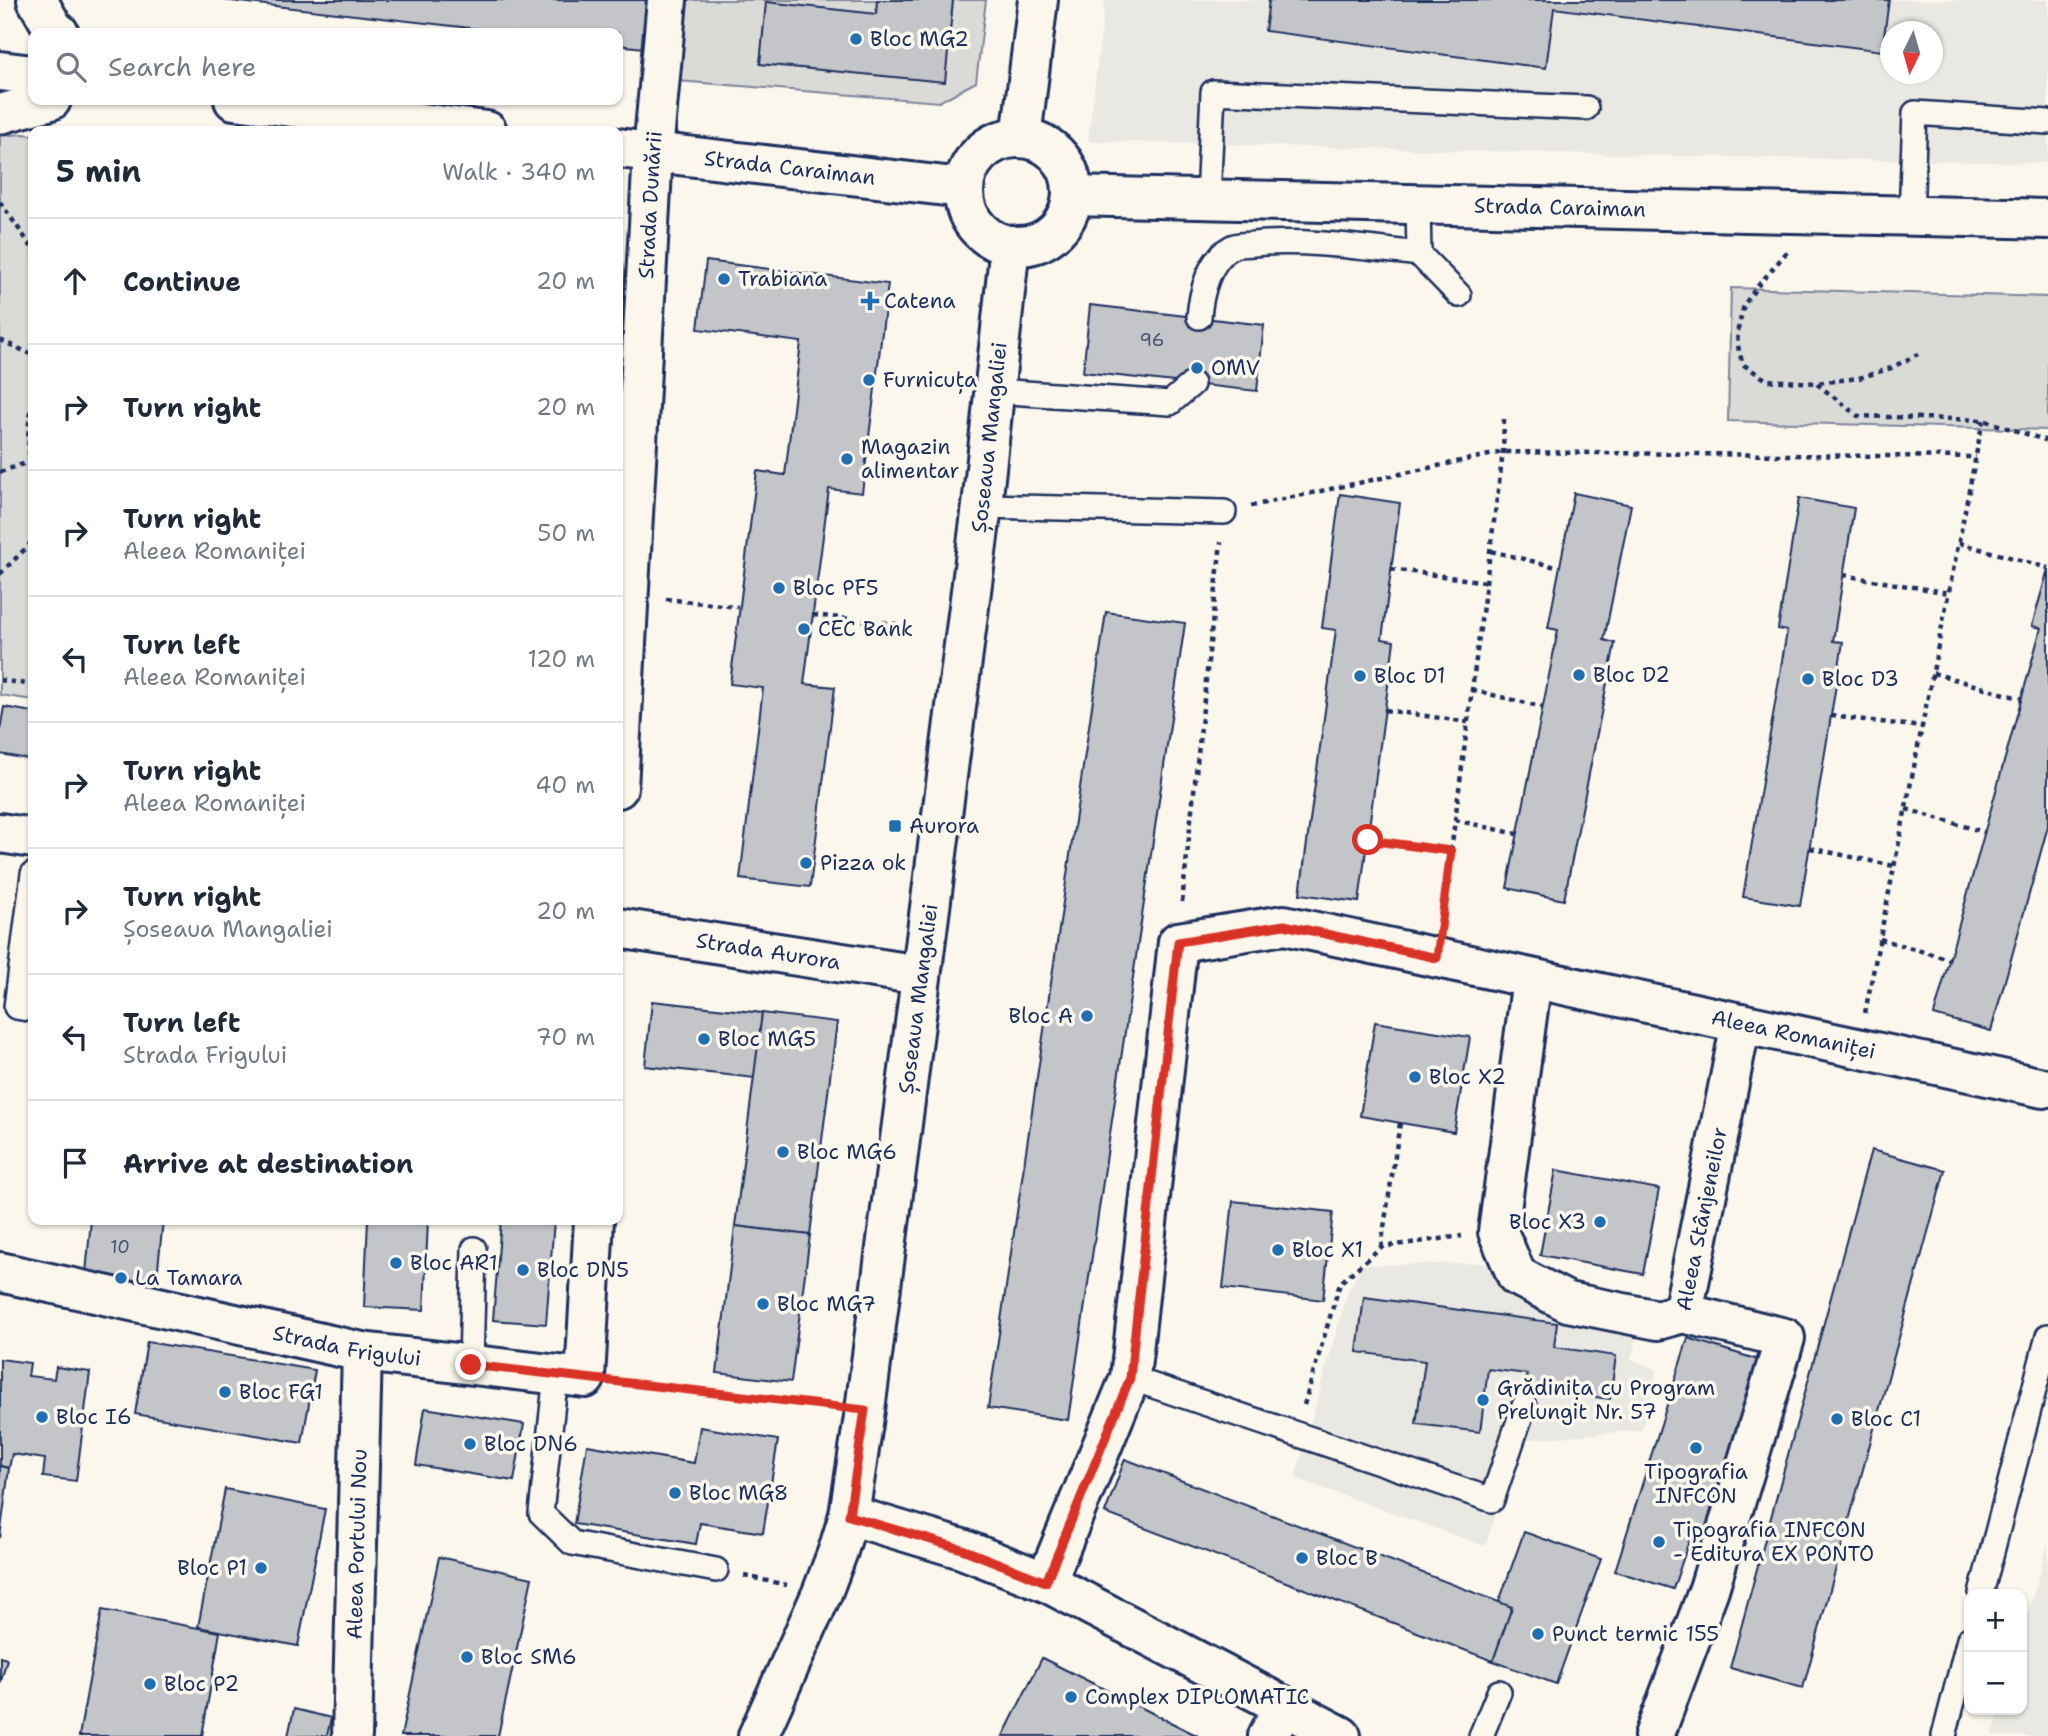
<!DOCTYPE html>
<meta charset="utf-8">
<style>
:root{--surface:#fff;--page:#f6f6f7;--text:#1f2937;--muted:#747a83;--line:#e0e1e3}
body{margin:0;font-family:"Shantell Sans",sans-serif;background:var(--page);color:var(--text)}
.controls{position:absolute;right:21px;bottom:21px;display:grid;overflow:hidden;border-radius:14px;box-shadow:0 2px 5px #0004}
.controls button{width:63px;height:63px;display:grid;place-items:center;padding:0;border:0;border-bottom:2px solid var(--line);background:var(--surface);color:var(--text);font:35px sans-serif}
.compass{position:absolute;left:1880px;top:21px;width:63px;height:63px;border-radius:50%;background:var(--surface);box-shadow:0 2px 5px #0004;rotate:185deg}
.stop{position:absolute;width:21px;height:21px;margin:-16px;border:5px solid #d93025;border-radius:50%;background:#fff}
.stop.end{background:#d93025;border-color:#fff;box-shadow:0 2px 7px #0008}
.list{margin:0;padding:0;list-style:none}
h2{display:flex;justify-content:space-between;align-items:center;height:91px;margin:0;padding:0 28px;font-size:30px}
h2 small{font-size:23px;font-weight:400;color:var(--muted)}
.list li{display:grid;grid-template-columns:46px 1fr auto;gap:21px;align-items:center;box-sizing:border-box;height:126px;padding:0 28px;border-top:2px solid var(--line)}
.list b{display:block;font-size:26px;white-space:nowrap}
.list p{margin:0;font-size:23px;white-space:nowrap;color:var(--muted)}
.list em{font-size:23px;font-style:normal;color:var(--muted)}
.icon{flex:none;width:38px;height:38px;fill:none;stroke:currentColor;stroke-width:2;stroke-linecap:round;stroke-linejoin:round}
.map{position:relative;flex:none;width:2048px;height:1736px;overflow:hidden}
.search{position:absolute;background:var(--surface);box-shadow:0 2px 5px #0004;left:28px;top:28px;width:595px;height:77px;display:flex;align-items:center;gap:18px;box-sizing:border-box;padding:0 24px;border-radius:14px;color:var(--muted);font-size:26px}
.panel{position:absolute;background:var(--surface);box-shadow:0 2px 5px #0004;left:28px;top:126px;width:595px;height:1099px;border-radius:14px}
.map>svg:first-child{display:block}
</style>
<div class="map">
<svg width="2048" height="1736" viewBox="0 0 2048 1736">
<rect width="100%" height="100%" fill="#fbf7ec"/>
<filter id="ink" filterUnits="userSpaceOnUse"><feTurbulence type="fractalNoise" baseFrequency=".0143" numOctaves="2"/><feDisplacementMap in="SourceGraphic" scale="14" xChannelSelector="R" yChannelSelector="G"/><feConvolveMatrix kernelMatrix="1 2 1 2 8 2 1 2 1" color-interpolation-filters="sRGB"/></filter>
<g filter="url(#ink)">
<g fill="#eae8e2" fill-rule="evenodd">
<path d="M1105 0H2048V163L1673 156 1088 141ZM1890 32H1932V74H1890Z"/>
<path d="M1482 1263 1571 1317 1639 1328 1631 1359 1657 1370 1642 1430 1521 1440 1485 1546 1295 1478 1348 1290 1363 1265Z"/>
<path d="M2048 1544V1736H1992L2000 1710H2022V1634Z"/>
</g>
<g fill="#dadad7" stroke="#7a849a" stroke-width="2">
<path d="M688 0H877L876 14 767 2 760 63 944 82 953 0H986L976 82 939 102 678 81Z"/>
<path d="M23 134 33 135V700L0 695V136Z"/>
<path d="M1731 288 2048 297V430L1728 421Z"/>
</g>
<g fill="#c3c5c9" stroke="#1b2f5e" stroke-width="2">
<path d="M222 0H649L643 48 618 45V33H515Z"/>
<path d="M877 0H953L945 82 760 64 766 2 876 14Z"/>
<path d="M1269 0H1889L1882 51 1554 8 1546 68 1265 31Z"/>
<path d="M706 261 888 284 862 493 829 489 804 684 835 687 810 887 740 879 763 688 730 684 757 471 785 475 801 342 698 329Z"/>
<path d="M1090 305 1264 325 1257 391 1083 372Z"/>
<path d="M1574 493 1631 505 1604 640 1615 643 1564 900 1507 888 1558 630 1548 628Z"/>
<path d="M1340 494 1400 503 1382 639 1394 641 1359 902 1300 894 1336 630 1322 628Z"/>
<path d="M1799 498 1854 508 1833 641 1843 642 1800 906 1743 897 1787 631 1778 629Z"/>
<path d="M2048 569V826L1991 1031 1934 1015 2041 628 2032 626Z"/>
<path d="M1106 612 1185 623 1068 1420 988 1408Z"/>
<path d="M4 707 33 712V760L0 754V730Z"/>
<path d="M652 1001 762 1013 755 1078 645 1066Z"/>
<path d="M762 1013 837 1022 810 1235 735 1226Z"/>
<path d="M1375 1022 1470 1037 1454 1132 1360 1116Z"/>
<path d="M1871 1150 1945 1170 1803 1688 1730 1668Z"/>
<path d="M1556 1170 1659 1189 1643 1274 1540 1255Z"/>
<path d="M1233 1201 1333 1212 1323 1300 1223 1288Z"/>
<path d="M91 1220H163L156 1287 86 1273Z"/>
<path d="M368 1220H428L424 1310 364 1307Z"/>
<path d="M501 1220H554L546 1324 493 1320Z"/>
<path d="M735 1226 810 1235 791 1382 717 1373Z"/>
<path d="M1364 1297 1557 1323 1554 1347 1616 1356 1610 1399 1525 1388 1527 1374 1488 1369 1480 1432 1416 1424 1425 1361 1357 1352Z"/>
<path d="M1688 1338 1765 1362 1709 1541 1691 1535 1673 1589 1615 1571Z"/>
<path d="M147 1342 315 1370 302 1443 135 1414Z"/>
<path d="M0 1359 30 1363 28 1376 54 1379 56 1367 90 1372 76 1481 43 1477 45 1459 12 1454 9 1468 0 1466Z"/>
<path d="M425 1408 524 1424 514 1481 416 1465Z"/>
<path d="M700 1427 778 1440 763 1533 700 1523 696 1544 574 1524 587 1445 694 1463Z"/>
<path d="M1125 1459 1512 1607 1493 1661 1105 1513Z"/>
<path d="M0 1466 9 1468 0 1538Z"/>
<path d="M225 1489 325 1509 298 1646 198 1627Z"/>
<path d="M1524 1532 1601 1559 1556 1684 1493 1661 1512 1607 1499 1602Z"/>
<path d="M439 1557 532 1578 498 1736H401Z"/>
<path d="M102 1610 220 1632 202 1736H79Z"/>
<path d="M0 1657 7 1659 1 1681 0 1680Z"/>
<path d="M1042 1658 1198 1736H1003Z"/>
<path d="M294 1709 331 1718 327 1736H288Z"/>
</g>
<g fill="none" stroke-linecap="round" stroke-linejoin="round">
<g stroke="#1b2f5e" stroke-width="28">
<g id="service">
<path d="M1208 199 1213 92 1586 108"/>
<path d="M1418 204 1419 254 1459 295"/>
<path d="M1911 216 1915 113 2048 122"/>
<path d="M1199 317C1201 293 1209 259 1232 247 1237 244 1246 245 1253 244 1306 239 1366 248 1419 254"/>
<path d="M995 391 1170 403 1192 384"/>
<path d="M982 506 1224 512"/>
<path d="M33 874 16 1007 33 1010"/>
<path d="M471 1365 474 1249"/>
<path d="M556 1375 541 1513 572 1543 716 1570"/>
<path d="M1130 1378 1492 1500 1524 1406"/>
<path d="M1981 1594 2048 1336"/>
<path d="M1481 1736 1499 1692"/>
<path d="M1944 1736 1969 1639"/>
</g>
</g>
<g stroke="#1b2f5e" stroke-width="44">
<g id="minor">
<path id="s1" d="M618 788 653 152 667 0"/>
<path d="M0 833 33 838"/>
<path id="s2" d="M618 928 920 975"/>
<path d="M1532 979 1498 1232 1517 1276 1568 1302 1658 1320 1683 1313"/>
<path id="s3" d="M0 1272 362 1352 585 1378 594 1220"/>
<path id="s4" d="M849 1515 962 1549 1046 1582 1130 1378 1178 942 1284 925 2043 1088"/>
<path d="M1046 1582 1341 1736"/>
<path id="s5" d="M352 1736 362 1352"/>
<path d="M1268 1736 1284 1706"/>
<path id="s6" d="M1654 1736 1709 1589 1785 1338 1683 1313 1741 1023"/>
</g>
</g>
<g stroke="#1b2f5e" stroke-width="44">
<g id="tertiary">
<path d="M0 71 33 75"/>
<path d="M234 100 487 131"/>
<circle cx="1018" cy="192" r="54"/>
<path d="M1021 138 1038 0"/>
<path id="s7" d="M618 148 963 188"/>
<path id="s8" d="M1072 196 2048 219"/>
<path id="s9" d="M758 1736 822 1593 838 1551 849 1515 865 1410 982 506 1010 245"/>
</g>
</g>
<g stroke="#1b2f5e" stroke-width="44">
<g id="primary">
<path d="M37 0 53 28 59 33"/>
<path d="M0 114 51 100"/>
</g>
</g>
<g stroke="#1b2f5e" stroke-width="4.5" stroke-dasharray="5 5" stroke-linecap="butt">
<path d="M0 202 33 249"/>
<path d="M1787 252 1756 288 1744 305 1737 333 1739 353 1744 365 1767 380 1816 383 1859 378 1891 368 1918 354"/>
<path d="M0 340 33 355"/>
<path d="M1817 384 1858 416 1983 420 2048 441"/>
<path d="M33 401C26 422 28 457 33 478"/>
<path d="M0 472 29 462"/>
<path d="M1251 506 1503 452 1976 457"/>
<path d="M1959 543 2048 568"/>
<path d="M1491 551 1560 568"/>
<path d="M1391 569 1486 582"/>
<path d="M0 574 33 541"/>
<path d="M1843 575 1949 593"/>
<path d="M666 599 738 607"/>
<path d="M813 615 905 625"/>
<path d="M1933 673 2022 699"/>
<path d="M0 680 33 685"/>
<path d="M1472 690 1543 707"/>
<path d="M1385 710 1468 722"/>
<path d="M1831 716 1922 727"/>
<path d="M1906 809 1984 832"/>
<path d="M1455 820 1517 834"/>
<path d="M1368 840 1451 851"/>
<path d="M1810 848 1894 866"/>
<path d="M1182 902 1221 542"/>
<path d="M1442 920 1503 452 1504 418"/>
<path d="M1880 939 1949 959"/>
<path d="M1865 1013 1983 420"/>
<path d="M1381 1247 1400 1123"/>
<path d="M623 1382 829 1406"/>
<path d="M1304 1405 1340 1283 1381 1247 1462 1236"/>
<path d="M744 1576 787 1585"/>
</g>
<use href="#service" stroke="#fbf7ec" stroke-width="23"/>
<use href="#minor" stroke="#fbf7ec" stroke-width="38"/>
<use href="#tertiary" stroke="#fbf7ec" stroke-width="38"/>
<use href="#primary" stroke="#fbf7ec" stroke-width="38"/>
</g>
</g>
<g fill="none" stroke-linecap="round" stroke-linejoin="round" filter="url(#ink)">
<path stroke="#d93025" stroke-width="9" d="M471 1365 865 1410 849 1516 962 1549 1046 1582 1130 1378 1178 942 1284 925 1437 958 1451 851 1368 840"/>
</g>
<g fill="#1f6fb2" stroke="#fbf7ec" stroke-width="2.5">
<circle cx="856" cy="39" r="7"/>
<circle cx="724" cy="279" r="7"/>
<path d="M866.5 290.5h7v7h7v7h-7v7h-7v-7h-7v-7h7z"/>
<circle cx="1197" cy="368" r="7"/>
<circle cx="869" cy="380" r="7"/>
<circle cx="847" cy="459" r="7"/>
<circle cx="779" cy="588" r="7"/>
<circle cx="804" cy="629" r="7"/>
<circle cx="1579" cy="675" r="7"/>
<circle cx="1360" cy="676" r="7"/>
<circle cx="1808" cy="679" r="7"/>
<rect x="888" y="819" width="14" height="14" rx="3.5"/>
<circle cx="806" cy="863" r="7"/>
<circle cx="1087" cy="1016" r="7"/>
<circle cx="704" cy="1039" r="7"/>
<circle cx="1415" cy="1077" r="7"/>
<circle cx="783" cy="1152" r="7"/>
<circle cx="1600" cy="1222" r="7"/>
<circle cx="1278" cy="1250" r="7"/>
<circle cx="396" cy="1263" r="7"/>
<circle cx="523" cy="1270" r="7"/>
<circle cx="121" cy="1278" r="7"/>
<circle cx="763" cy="1304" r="7"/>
<circle cx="225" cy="1392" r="7"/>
<circle cx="1483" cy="1400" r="7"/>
<circle cx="42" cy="1417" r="7"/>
<circle cx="1837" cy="1419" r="7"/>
<circle cx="470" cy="1444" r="7"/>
<circle cx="1696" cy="1448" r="7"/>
<circle cx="675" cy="1493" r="7"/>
<circle cx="1659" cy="1542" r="7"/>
<circle cx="1302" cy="1558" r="7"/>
<circle cx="261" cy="1568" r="7"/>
<circle cx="1538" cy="1634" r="7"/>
<circle cx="467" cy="1657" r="7"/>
<circle cx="150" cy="1684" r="7"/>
<circle cx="1071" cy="1697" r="7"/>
</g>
<g text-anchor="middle" stroke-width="7" stroke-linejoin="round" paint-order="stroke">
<g font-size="18" fill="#455479">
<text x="1152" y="346">96</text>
<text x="120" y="1253">10</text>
</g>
<g font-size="21" fill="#1b2f5e" stroke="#fbf7ec" text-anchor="start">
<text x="870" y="46">Bloc MG2</text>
<text x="738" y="286">Trabiana</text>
<text x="884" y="308">Catena</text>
<text x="1211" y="375">OMV</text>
<text x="883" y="387">Furnicuța</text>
<text x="861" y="454">Magazin<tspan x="861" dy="24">alimentar</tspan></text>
<text x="793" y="595">Bloc PF5</text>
<text x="818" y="636">CEC Bank</text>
<text x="1593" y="682">Bloc D2</text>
<text x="1374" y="683">Bloc D1</text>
<text x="1822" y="686">Bloc D3</text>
<text x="909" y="833">Aurora</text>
<text x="820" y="870">Pizza ok</text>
<text x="1073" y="1023" text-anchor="end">Bloc A</text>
<text x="718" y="1046">Bloc MG5</text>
<text x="1429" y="1084">Bloc X2</text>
<text x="797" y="1159">Bloc MG6</text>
<text x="1586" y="1229" text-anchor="end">Bloc X3</text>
<text x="1292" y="1257">Bloc X1</text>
<text x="410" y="1270">Bloc AR1</text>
<text x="537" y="1277">Bloc DN5</text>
<text x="135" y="1285">La Tamara</text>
<text x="777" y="1311">Bloc MG7</text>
<text x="1497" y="1395">Grădinița cu Program<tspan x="1497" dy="24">Prelungit Nr. 57</tspan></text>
<text x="239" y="1399">Bloc FG1</text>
<text x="56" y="1424">Bloc I6</text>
<text x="1851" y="1426">Bloc C1</text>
<text x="484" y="1451">Bloc DN6</text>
<text x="1696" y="1479" text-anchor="middle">Tipografia<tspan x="1696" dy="24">INFCON</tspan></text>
<text x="689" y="1500">Bloc MG8</text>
<text x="1673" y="1537">Tipografia INFCON<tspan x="1673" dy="24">- Editura EX PONTO</tspan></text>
<text x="1316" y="1565">Bloc B</text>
<text x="247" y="1575" text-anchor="end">Bloc P1</text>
<text x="1552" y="1641">Punct termic 155</text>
<text x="481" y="1664">Bloc SM6</text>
<text x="164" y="1691">Bloc P2</text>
<text x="1085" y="1704">Complex DIPLOMATIC</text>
</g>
<g font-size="21" fill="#1b2f5e" stroke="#fbf7ec">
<text dy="7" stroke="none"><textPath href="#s7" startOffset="173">Strada Caraiman</textPath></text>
<text dy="7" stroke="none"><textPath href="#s1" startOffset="584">Strada Dunării</textPath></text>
<text dy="7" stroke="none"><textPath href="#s8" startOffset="488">Strada Caraiman</textPath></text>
<text dy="7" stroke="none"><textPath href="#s9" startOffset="1326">Șoseaua Mangaliei</textPath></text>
<text dy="7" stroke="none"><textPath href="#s2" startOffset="152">Strada Aurora</textPath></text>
<text dy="7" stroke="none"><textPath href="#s9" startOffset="760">Șoseaua Mangaliei</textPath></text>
<text dy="7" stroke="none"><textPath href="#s4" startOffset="1496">Aleea Romaniței</textPath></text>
<text dy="7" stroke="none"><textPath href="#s6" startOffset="620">Aleea Stânjeneilor</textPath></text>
<text dy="7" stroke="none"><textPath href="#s3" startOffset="355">Strada Frigului</textPath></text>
<text dy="7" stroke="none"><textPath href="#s5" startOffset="192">Aleea Portului Nou</textPath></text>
</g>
</g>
</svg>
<div class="controls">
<button>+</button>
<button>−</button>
</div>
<svg class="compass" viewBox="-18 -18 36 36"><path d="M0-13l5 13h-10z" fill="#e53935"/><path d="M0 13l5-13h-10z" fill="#747a83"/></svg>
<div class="stop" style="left:1368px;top:840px"></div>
<div class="stop end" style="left:471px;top:1365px"></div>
<div class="search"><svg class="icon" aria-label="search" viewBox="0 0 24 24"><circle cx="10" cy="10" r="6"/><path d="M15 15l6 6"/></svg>Search here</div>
<section class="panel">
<h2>5 min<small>Walk · 340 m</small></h2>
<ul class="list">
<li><svg class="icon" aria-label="ahead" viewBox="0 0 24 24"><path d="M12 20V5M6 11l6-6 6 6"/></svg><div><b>Continue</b></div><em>20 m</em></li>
<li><svg class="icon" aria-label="right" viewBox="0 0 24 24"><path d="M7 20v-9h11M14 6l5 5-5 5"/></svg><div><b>Turn right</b></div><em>20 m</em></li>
<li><svg class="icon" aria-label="right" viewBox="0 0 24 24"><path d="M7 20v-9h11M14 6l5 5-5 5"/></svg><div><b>Turn right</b><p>Aleea Romaniței</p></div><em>50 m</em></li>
<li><svg class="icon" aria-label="left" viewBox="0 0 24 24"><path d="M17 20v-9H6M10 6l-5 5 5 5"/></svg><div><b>Turn left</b><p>Aleea Romaniței</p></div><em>120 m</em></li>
<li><svg class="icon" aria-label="right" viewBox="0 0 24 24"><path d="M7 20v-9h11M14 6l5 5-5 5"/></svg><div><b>Turn right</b><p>Aleea Romaniței</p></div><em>40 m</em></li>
<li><svg class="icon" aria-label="right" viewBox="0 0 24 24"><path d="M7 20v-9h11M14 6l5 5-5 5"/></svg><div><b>Turn right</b><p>Șoseaua Mangaliei</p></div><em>20 m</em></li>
<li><svg class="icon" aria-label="left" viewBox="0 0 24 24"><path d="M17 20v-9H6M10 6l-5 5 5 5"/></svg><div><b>Turn left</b><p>Strada Frigului</p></div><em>70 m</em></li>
<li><svg class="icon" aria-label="arrive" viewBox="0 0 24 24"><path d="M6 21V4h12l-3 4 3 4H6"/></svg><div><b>Arrive at destination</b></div></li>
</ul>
</section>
</div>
